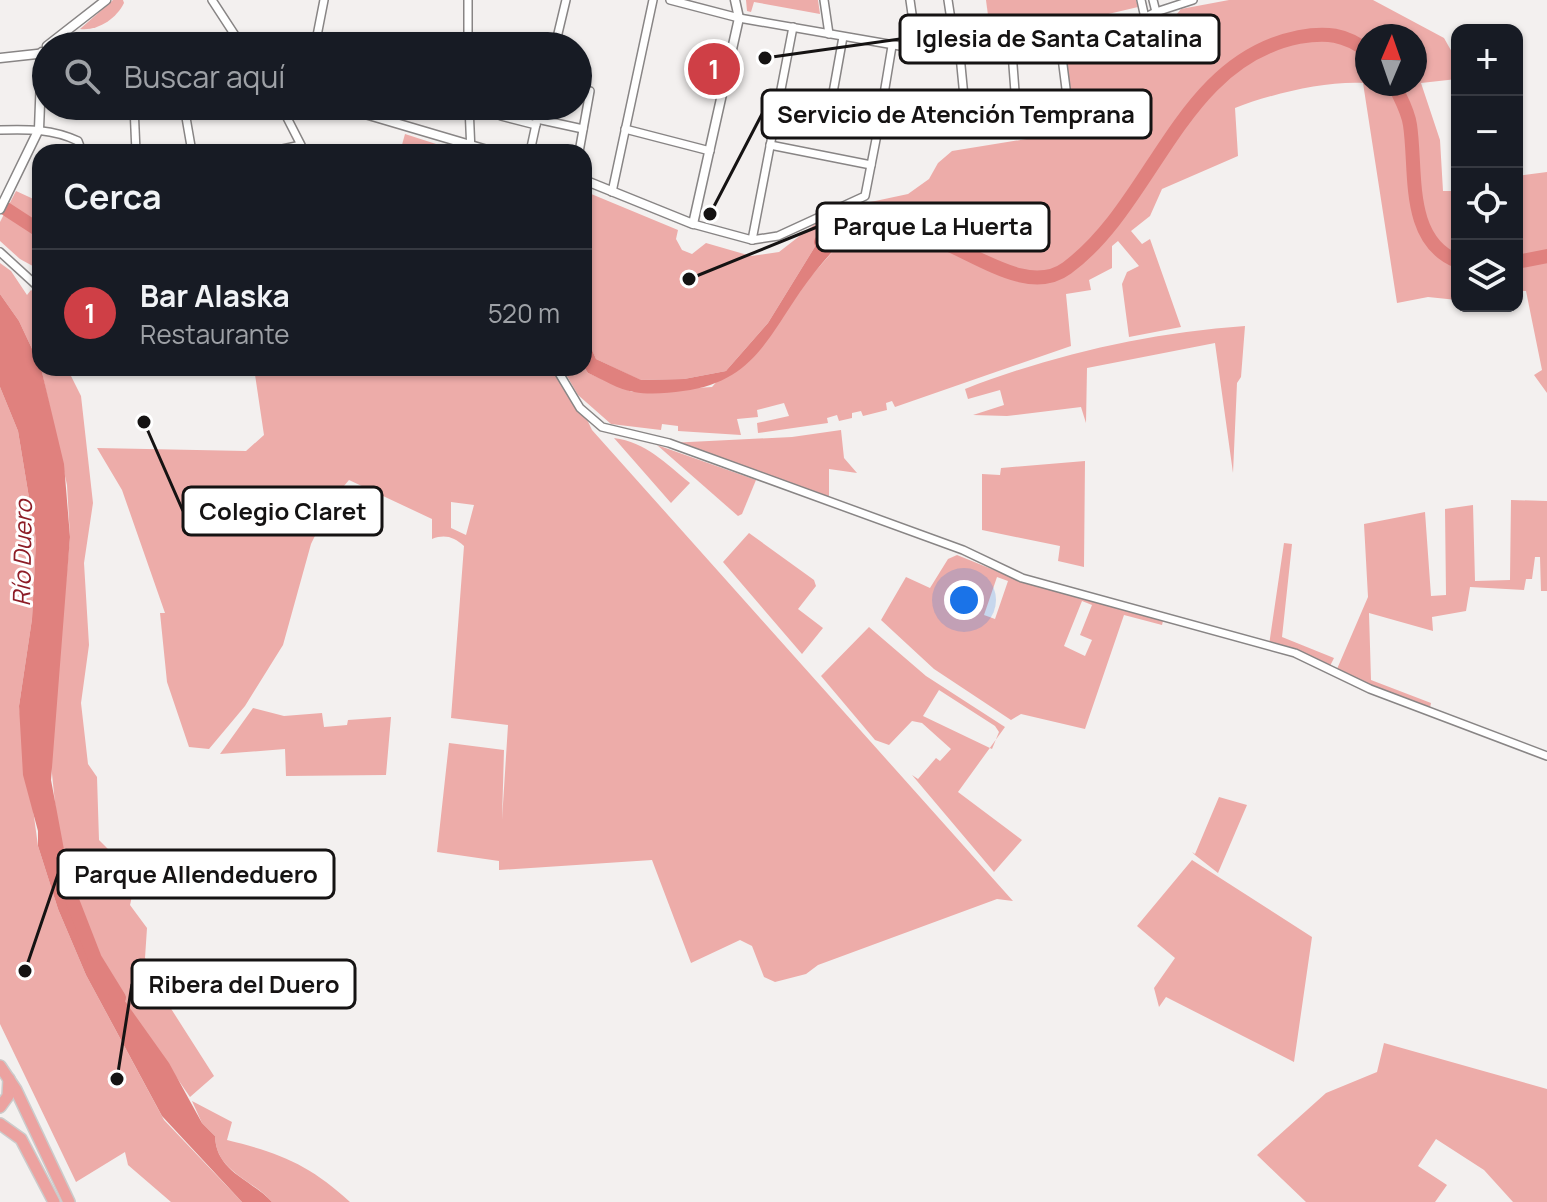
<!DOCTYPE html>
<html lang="es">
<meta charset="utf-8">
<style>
:root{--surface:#171b24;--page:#20242c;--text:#f1f3f6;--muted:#9ea1a6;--line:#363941;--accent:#cf3f46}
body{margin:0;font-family:Manrope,sans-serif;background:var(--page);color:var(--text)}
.controls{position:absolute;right:24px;top:24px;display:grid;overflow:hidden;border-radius:16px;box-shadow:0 2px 6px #0004}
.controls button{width:72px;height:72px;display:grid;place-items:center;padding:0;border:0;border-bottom:2px solid var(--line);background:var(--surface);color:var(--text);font:40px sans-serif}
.compass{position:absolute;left:1355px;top:24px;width:72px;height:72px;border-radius:50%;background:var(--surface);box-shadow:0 2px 6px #0004;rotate:2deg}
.you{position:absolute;left:964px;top:600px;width:28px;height:28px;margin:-20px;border:6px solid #fff;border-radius:50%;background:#1a73e8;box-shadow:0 0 0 12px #1a73e833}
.badge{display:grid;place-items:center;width:52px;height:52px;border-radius:50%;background:var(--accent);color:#fff;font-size:26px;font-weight:700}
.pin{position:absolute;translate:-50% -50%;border:4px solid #fff;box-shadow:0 2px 8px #0006}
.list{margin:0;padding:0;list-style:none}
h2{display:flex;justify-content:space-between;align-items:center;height:104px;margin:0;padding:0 32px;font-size:34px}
h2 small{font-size:26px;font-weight:400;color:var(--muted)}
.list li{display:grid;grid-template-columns:52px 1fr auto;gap:24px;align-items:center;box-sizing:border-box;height:128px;padding:0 32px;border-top:2px solid var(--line)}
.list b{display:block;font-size:30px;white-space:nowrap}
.list p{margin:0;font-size:26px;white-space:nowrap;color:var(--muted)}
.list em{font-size:26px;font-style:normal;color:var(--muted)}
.icon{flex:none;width:44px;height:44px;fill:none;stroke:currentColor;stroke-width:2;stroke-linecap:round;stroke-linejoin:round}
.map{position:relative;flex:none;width:1547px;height:1202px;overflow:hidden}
.search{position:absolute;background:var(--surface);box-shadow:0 2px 6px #0004;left:32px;top:32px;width:560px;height:88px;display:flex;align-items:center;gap:20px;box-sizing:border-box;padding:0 28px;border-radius:44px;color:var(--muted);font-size:30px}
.panel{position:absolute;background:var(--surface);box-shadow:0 2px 6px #0004;left:32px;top:144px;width:560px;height:232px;border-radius:24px}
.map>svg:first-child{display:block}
</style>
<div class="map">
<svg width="1547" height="1202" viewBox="0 0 1547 1202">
<rect width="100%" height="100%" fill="#f3f0ef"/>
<g fill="#edaca9" fill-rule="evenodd">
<path d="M113 0H123L124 3C116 19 98 31 80 29Z"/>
<path d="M746 0H818L820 14 754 2 751 12 747 11Z"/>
<path d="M986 0H1136L1138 7 1066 24 990 31Z"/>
<path d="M1229 0H1373L1444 38 1457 61V79L1421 83 1440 140 1443 191H1457V300L1428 297 1397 303 1363 83C1325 81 1271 94 1235 108L1238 156 1162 189 1150 216 1131 231 1142 244 1150 239 1181 327 1129 337 1122 284 1127 272 1139 266 1118 241 1112 246V268L1089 280 1091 290 1066 294 1071 346 895 407 892 401 886 403 887 410 863 416 861 411 852 413V418L839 421 837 415 827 418 828 423 758 433 757 423 789 416 784 403 757 410 758 417 737 419 741 435 678 431V426L662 424 661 430 611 424 578 395 564 371 592 430 1013 901 997 899 818 965 806 974 775 982 764 977 752 946 740 940 691 963 652 860 499 870V861L437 852 449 743 504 750 502 820 508 725 451 718 464 546C454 537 445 534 432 539V519L349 480 333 499 311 544 283 645 245 706 209 749 189 747 167 682 160 613H165L122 490 97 448 246 451 264 435 254 368 584 367 588 373 632 392 712 387 852 230 816 245 768 323 726 371 684 379 640 380 596 359 584 333V191L678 230 676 239 682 250 692 254 706 243 751 256 779 252 833 210 908 194 929 179 938 163 952 151 1045 136 1083 120 1066 88V43L1151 35 1166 27 1181 9ZM1367 36H1415V84H1367ZM451 502 474 505 466 535 451 528Z"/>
<path d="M405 134 461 152H400Z"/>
<path d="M1547 172V393L1534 375 1542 370 1526 291H1517V176Z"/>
<path d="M16 191 40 202V270L20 259 0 241V222Z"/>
<path d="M0 263 11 271 27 295 31 290 40 296V366L19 321 0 294Z"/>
<path d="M1245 326 1241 377 1237 383 1233 473 1215 343 1087 368 1086 423 1081 407 1007 416 973 415 1004 405 1000 390 968 399 965 389C1055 354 1148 333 1245 326Z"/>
<path d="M41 368H67L81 396 93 503 84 563 89 645 81 703 88 764 97 777 99 840C118 859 138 876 130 905L147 928 145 958 159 977 154 982 214 1076 190 1097 95 959 74 903 56 813 50 754 70 537 67 485Z"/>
<path d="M0 387 18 431 36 540 32 619 19 706 38 846 58 909 86 975 164 1120 242 1202H171L128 1165 125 1152 76 1182 0 1024Z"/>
<path d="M841 430 844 458 857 473 829 469V502L669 443 792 437Z"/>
<path d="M614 438C646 442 665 463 690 483L671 503Z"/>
<path d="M657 445 756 480 742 514 738 516Z"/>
<path d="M1085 461 1084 567 1058 561 1060 546 982 530V474L1000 475 1001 468Z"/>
<path d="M1511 500 1547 501V591H1541L1540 557H1535L1532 579H1526L1524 590 1470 587 1466 611 1432 617 1433 631 1369 613 1371 680 1431 703 1430 708 1371 687 1337 669 1368 597 1364 524 1425 512 1431 596 1446 595 1445 509 1473 505 1475 581 1510 580Z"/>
<path d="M749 533 814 580 816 586 798 609 823 628 802 654 723 562Z"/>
<path d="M1284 543 1292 544 1282 637 1334 658 1330 666 1295 651 1269 645Z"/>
<path d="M957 555 1021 581 1163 621 1162 625 1124 615 1085 729 1021 714 1011 720 934 669 881 620 906 577 930 588 948 559ZM997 577 1008 581 995 619 984 615ZM1082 601 1092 605 1080 635 1092 640 1085 656 1064 646Z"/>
<path d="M869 627 926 676 1005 727 958 792 1022 840 994 872 912 775 918 779 936 758 940 761 951 749 922 723 912 721 889 745 875 740 821 676ZM939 690 995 726 999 732 992 749 923 716Z"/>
<path d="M253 708 284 716 322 713 324 727 347 725 348 720 391 717 386 775 286 776 285 749 220 754Z"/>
<path d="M1219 797 1247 805 1218 873 1195 855 1192 852 1195 854Z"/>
<path d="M1192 860 1312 937 1294 1062 1166 997 1159 1007 1154 988 1175 958 1137 926Z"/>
<path d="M1384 1043 1547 1089V1202H1513L1484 1170 1436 1139 1418 1166 1447 1185 1435 1202H1306L1257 1155 1326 1093 1377 1072Z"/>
<path d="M192 1101 232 1122 227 1140C280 1153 310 1165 350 1202H272C251 1178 216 1172 215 1136L202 1123Z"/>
</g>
<g fill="#e0817e">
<path d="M851 228 853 230C833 250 816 269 800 292 766 342 750 382 683 391 668 393 650 395 634 392 619 390 602 379 588 373L584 367V332L596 359 641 380 684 379 726 371 768 323 816 245Z"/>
<path d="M0 294 19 321 41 368 64 464 70 537 51 780 74 903 95 959 169 1063 202 1123 215 1136C216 1172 251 1179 272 1202H242L162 1116 86 975 58 909 38 846V831L23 775 19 706 32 619 36 540 18 431 0 387Z"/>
</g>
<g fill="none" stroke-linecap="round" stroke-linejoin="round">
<g stroke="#e0817e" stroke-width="14">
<path d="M1394 84C1400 98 1408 110 1410 125 1417 171 1405 240 1457 261"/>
<path d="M0 205 40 231"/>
<path d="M821 242C912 176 1005 314 1067 268 1155 203 1179 61 1299 37 1326 32 1345 34 1367 51"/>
<path d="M1517 262 1547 256"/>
<path d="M67 887 95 959 119 998"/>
</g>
<g stroke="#888585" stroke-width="10">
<g id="minor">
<path d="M212 0 242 46"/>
<path d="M468 0V46"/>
<path d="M670 0 739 18 917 49 1126 27 1156 12 1193 0"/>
<path d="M824 0 829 34"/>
<path d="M910 0 917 49"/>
<path d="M948 0 955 46"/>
<path d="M1141 0 1145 18"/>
<path d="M1153 0 1156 12"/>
<path d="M317 38 347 46"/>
<path d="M1011 39 1017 118"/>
<path d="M959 45 967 128"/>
<path d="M315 46 324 0"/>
<path d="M555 46 566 0"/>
<path d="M777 105 879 124 892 46"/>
<path d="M134 106 136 152"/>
<path d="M184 106 192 152"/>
<path d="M469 106 471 152"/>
<path d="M829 115 843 37"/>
<path d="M501 116 536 125"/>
<path d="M537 119 583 129"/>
<path d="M625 129 710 151"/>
<path d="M0 130C27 129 53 129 78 141L82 152"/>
<path d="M770 145 871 165"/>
<path d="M269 152 301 145 281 106"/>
<path d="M530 152 540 106"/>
<path d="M579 152 590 91"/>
<path d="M612 192 653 0"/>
<path d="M693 224 752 240 778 236 865 196 879 124 967 128 1069 112 1059 34"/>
<path d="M752 240 793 27"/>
<path d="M0 252 35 284"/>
<path d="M556 368 580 408 602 427 669 443 963 550 1022 578 1295 653 1370 689 1547 756"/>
</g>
</g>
<g stroke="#888585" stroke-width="11">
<g id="tertiary">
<path d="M47 46 106 0"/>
<path d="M0 58 46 53"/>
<path d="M338 106 494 152"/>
<path d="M584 180 693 224 739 18 735 0"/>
<path d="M0 209 39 129 42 52"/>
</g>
</g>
<g stroke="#cccbcb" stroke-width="14">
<g id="trunk">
<path d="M0 1066 16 1090 69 1202"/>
<path d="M0 1107 8 1096 9 1079"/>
<path d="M0 1124 21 1139 54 1202"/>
</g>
</g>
<use href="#minor" stroke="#fff" stroke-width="7"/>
<use href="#tertiary" stroke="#fff" stroke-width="8"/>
<use href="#trunk" stroke="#eca2a0" stroke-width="11"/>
</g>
<g text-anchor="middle" stroke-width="6" stroke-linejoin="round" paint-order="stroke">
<g font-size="24" font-style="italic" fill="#8d1c26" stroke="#fff">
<text transform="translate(23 553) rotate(-89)" y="8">Río Duero</text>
</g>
</g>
<path fill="none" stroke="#151313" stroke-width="3" d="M765 58L900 39M710 214L762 114M689 279L817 227M144 422L183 511M25 971L58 874M117 1079L132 984"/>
<g fill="#151313" stroke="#fff" stroke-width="3">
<circle cx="765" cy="58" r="8"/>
<circle cx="710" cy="214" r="8"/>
<circle cx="689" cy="279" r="8"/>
<circle cx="144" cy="422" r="8"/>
<circle cx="25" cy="971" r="8"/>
<circle cx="117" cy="1079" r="8"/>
</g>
<g fill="#fff" stroke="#151313" stroke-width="3">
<rect x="900" y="15" width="319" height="48" rx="8"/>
<rect x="762" y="90" width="389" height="48" rx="8"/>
<rect x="817" y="203" width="232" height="48" rx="8"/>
<rect x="183" y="487" width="199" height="48" rx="8"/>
<rect x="58" y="850" width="276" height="48" rx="8"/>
<rect x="132" y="960" width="223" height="48" rx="8"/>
</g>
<g font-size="24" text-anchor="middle" font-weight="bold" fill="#151313">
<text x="1059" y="47">Iglesia de Santa Catalina</text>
<text x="956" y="123">Servicio de Atención Temprana</text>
<text x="933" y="235">Parque La Huerta</text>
<text x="283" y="520">Colegio Claret</text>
<text x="196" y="883">Parque Allendeduero</text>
<text x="244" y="993">Ribera del Duero</text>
</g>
</svg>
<div class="controls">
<button>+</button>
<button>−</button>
<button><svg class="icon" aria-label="locate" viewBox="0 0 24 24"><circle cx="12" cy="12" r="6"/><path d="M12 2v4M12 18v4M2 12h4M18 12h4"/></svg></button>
<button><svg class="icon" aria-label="layers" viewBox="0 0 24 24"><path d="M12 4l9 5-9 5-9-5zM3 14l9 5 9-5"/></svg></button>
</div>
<svg class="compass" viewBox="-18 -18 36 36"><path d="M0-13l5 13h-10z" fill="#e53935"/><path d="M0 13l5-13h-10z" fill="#9ea1a6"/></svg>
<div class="you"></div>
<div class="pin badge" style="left:714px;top:69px">1</div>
<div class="search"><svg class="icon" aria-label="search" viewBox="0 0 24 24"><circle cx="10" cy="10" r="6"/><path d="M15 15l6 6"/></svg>Buscar aquí</div>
<section class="panel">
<h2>Cerca<small></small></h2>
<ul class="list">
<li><span class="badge">1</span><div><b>Bar Alaska</b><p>Restaurante</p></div><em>520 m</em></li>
</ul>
</section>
</div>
